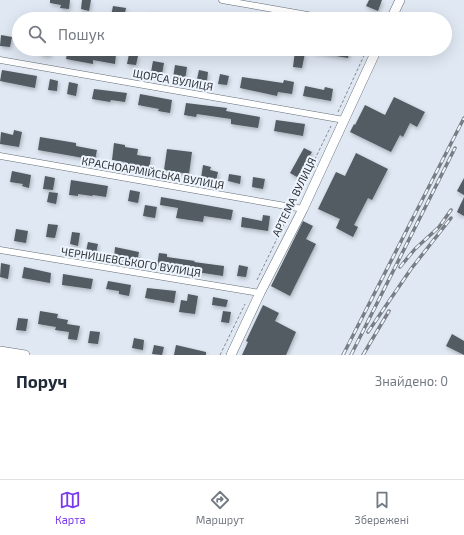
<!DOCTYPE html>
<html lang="uk">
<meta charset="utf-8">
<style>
:root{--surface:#fff;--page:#f2f2f3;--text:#1f2937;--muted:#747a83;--line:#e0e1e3;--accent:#7c3aed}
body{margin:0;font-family:"Exo 2",sans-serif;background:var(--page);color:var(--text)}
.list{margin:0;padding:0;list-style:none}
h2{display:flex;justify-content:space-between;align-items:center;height:52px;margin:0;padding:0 16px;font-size:17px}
h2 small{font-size:13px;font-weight:400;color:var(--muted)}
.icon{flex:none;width:22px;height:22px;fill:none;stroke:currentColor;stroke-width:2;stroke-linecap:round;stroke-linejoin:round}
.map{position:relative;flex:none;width:464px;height:355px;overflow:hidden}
.search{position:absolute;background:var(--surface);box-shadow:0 4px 16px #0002;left:12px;right:12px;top:12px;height:44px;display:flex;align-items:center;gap:10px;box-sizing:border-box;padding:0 14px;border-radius:22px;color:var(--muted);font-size:15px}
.sheet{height:124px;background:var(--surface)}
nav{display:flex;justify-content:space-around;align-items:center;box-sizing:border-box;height:56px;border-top:1px solid var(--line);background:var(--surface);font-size:11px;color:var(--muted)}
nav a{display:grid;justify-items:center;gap:2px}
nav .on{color:var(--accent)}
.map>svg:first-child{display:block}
</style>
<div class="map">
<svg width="464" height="355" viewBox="0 0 464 355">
<defs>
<filter id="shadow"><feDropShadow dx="1" dy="2" stdDeviation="2" flood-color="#0004"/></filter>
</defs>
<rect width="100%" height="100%" fill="#dfe8f3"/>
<g fill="#535b64" filter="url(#shadow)">
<path d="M50 0H70L69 9 60 8 61 5 50 3Z"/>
<path d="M82 0H91L89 11 81 9Z"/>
<path d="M369 0H382L378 11 366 6Z"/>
<path d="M113 6 126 8 124 18 111 16Z"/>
<path d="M150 12 161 14 160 19H149Z"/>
<path d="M1 35 12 37 10 47 0 46Z"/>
<path d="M40 49H51L50 56 40 54Z"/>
<path d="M68 49H81L116 54 115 64 93 60V64L66 59Z"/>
<path d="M312 49H350L348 58 312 52Z"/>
<path d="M295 51 305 53 302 68 293 67Z"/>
<path d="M129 54 138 56 136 65 127 64Z"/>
<path d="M153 61 164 63 162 74 151 72Z"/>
<path d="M175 65 187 67 185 80 173 78Z"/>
<path d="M2 70 37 76 35 88 0 81Z"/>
<path d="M199 70 208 72 207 81 197 79Z"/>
<path d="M220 74 229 76 227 85 218 84Z"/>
<path d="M242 77 283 83 284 80 294 82 292 94 278 92 277 96 240 88Z"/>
<path d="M50 79 58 81 57 91 48 90Z"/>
<path d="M69 82 78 84 76 96 67 94Z"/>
<path d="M305 86 324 90 325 87 333 89 331 101 303 96Z"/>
<path d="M94 89 127 93 125 102 111 100 110 102 92 99Z"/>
<path d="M140 94 172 100 170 113 158 111 159 109 138 105Z"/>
<path d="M394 97 425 112 417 127 410 123 403 137 400 135 391 152 350 132 354 124 355 125 365 105 385 115Z"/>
<path d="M186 103 227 108 226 111 260 117 258 128 231 124V119L197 114 196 117 184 115Z"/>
<path d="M276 120 305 124 303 136 274 131Z"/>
<path d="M14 130 22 132 19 147 0 144 1 132 13 135Z"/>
<path d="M40 137 76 143V146L97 150 95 160 38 150Z"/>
<path d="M114 143 125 145V147L138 149 137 155 151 157 149 169 125 165V162L112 160Z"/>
<path d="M304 148 312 152 297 177 290 173Z"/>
<path d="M167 149 192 152 189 174 164 170Z"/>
<path d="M356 153 388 169 372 200 368 198 354 225 358 227 353 237 336 228 340 219 318 209 336 172 345 176Z"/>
<path d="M203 165 211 167 210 170 218 172 216 181 201 178Z"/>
<path d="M12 171 31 175 29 188 22 186 23 184 10 182Z"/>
<path d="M229 174 241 176 240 184 228 181Z"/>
<path d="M45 176 55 178 53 190 43 189Z"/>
<path d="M253 177 265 179 263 189 252 187Z"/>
<path d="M464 178V195L457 191Z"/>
<path d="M71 180 108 186 106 197 93 195 92 196 78 194V196L69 195Z"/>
<path d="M130 190 140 192 138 203 128 201Z"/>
<path d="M49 192 58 193 56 204 47 202Z"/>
<path d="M161 197 233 210 231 220 204 216 203 222 176 218 178 208 160 205Z"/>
<path d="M464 197V216L457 212Z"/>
<path d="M145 205 157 207 155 218 143 216Z"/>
<path d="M263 215 270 216 268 231 241 227 242 217 262 221Z"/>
<path d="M303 221 313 226 306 239 316 244 290 296 271 286Z"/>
<path d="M48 224 58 225 55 238 46 237Z"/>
<path d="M16 229 28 231 26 243 14 241Z"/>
<path d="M72 232 80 233 78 246 70 244Z"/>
<path d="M88 242 98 244 96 253 86 251Z"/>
<path d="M115 247 139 252 137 263 114 258Z"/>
<path d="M159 253 167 254V257L195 261 194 262 224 266 223 276 157 266Z"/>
<path d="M1 263 10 265 8 279 0 277Z"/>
<path d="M239 265 248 267 246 277 237 276Z"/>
<path d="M24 267 51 273 50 283 22 278Z"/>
<path d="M63 274 93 279 91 289 62 285Z"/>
<path d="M108 281 131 285 129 296 119 294V291L106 289Z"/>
<path d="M147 288 176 291 174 303 145 298Z"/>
<path d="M188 294 198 296 195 314 179 312 181 300 187 301Z"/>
<path d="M213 297 228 300 226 307 212 305Z"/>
<path d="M263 305 279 313 275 321 296 332 286 355H242L248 342 246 341Z"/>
<path d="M40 311 58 314 57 318 68 320 67 324 80 326 77 340 68 339 69 332 55 330 56 327 38 324Z"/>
<path d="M223 311 231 312 229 323 221 322Z"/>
<path d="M18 318 28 319 26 331 16 330Z"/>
<path d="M90 331 100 332 98 344 88 343Z"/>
<path d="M452 334 464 341V355L446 346Z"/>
<path d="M134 338 144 340 143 350 132 348Z"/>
<path d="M154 345 164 347 162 355 152 354Z"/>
<path d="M176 345 206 352V355H174Z"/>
</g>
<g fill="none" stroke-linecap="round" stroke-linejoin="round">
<g stroke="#646c75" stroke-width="7">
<g id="street">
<path d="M222 0 330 19"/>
<path d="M0 60 344 120"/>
<path d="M0 156 303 209"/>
<path d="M0 250 260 293"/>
</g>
</g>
<g stroke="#646c75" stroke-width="10">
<g id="secondary">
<path d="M391 19 400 0"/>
<path d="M0 351 25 355"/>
<path d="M231 355 260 293 303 209 377 49"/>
</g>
</g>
<g stroke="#838a90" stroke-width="1" stroke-dasharray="3 2" stroke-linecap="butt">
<path d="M338 112 367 49"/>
<path d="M295 200 331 126"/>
<path d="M257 280 289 214"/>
<path d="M220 355 245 304"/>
</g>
<use href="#street" stroke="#fff" stroke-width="6"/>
<use href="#secondary" stroke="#fff" stroke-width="9"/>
<g stroke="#787e84" stroke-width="3.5">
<g id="rail">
<path d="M400 267 415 249 439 227 451 210"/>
<path d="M368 332 411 269 451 218"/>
<path d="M343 355 464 118"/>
<path d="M351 355 455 148"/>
<path d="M363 355 389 311"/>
</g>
</g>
<use href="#rail" stroke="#eef5fe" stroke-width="2" stroke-dasharray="6" stroke-linecap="butt"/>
</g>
<g text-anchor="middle" stroke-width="4" stroke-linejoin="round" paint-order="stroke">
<g font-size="11" fill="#2f3336" stroke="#eef5fe">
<text transform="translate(173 80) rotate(10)" y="4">ЩОРСА ВУЛИЦЯ</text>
<text transform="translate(153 173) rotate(10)" y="4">КРАСНОАРМІЙСЬКА ВУЛИЦЯ</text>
<text transform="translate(294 197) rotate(-64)" y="4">АРТЕМА ВУЛИЦЯ</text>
<text transform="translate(131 262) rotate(9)" y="4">ЧЕРНИШЕВСЬКОГО ВУЛИЦЯ</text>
</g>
</g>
</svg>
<div class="search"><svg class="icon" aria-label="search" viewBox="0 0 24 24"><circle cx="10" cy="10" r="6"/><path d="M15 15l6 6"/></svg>Пошук</div>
</div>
<section class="sheet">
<h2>Поруч<small>Знайдено: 0</small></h2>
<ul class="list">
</ul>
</section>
<nav>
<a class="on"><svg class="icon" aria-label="map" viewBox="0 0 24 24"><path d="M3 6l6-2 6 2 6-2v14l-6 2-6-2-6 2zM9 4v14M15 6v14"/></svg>Карта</a>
<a><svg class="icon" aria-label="directions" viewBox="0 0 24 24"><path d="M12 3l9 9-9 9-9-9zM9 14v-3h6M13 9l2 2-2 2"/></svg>Маршрут</a>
<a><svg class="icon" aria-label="saved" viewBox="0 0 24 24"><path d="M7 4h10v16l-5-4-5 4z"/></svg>Збережені</a>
</nav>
